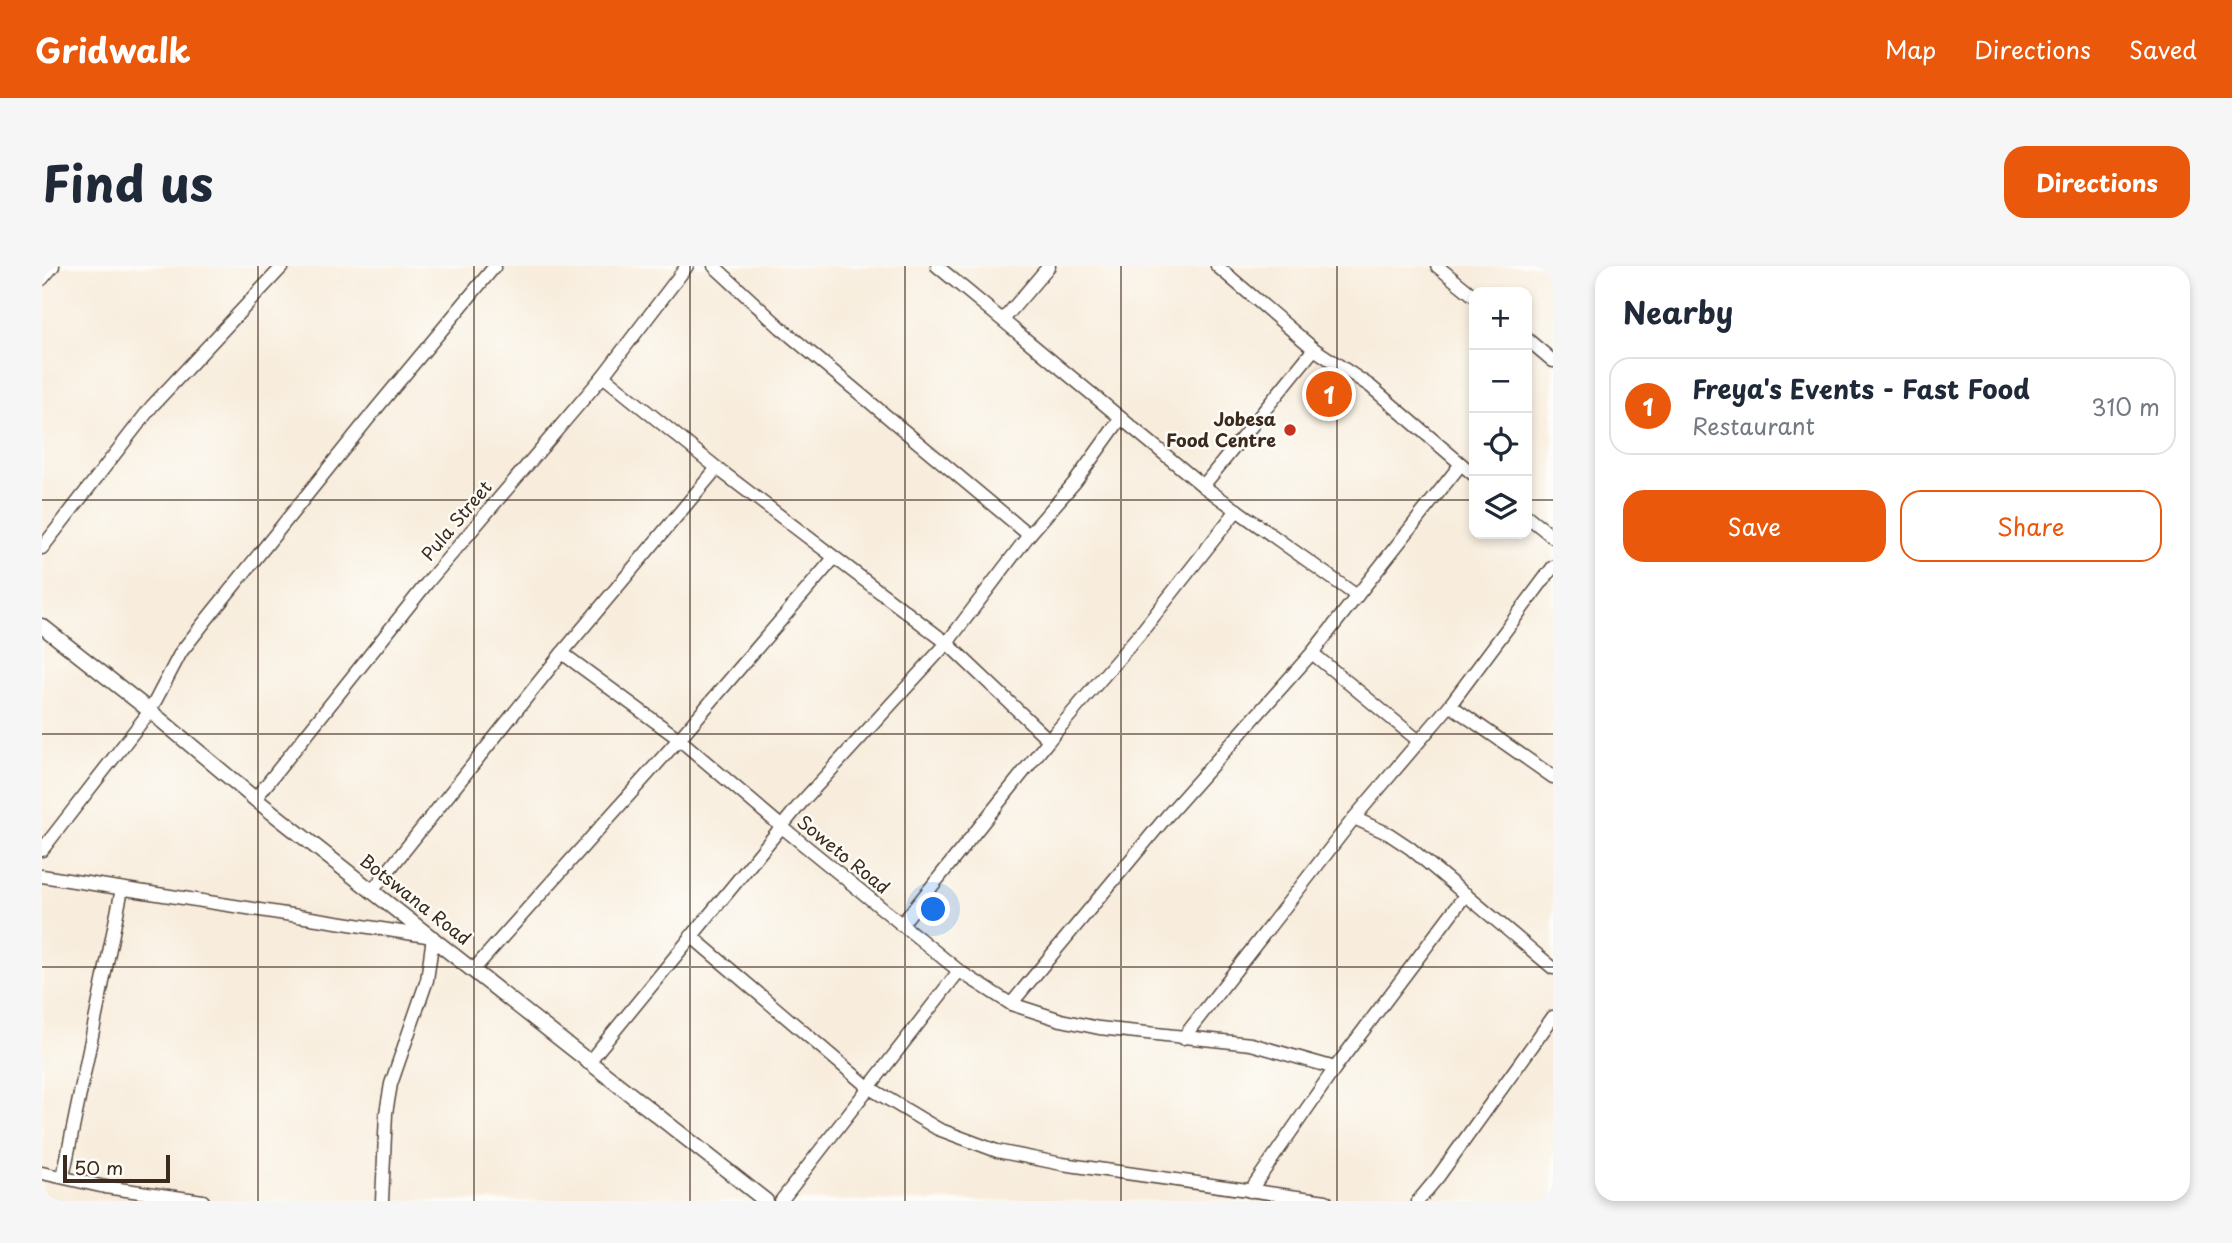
<!DOCTYPE html>
<meta charset="utf-8">
<style>
:root{--surface:#fff;--page:#f6f6f7;--text:#1f2937;--muted:#747a83;--line:#e0e1e3;--accent:#ea580c}
body{margin:0;font-family:"Playpen Sans",sans-serif;background:var(--page);color:var(--text)}
.controls{position:absolute;right:21px;top:21px;display:grid;overflow:hidden;border-radius:14px;box-shadow:0 4px 10px #0003}
.controls button{width:63px;height:63px;display:grid;place-items:center;padding:0;border:0;border-bottom:2px solid var(--line);background:var(--surface);color:var(--text);font:35px sans-serif}
.scale{position:absolute;left:21px;bottom:18px;width:107px;box-sizing:border-box;padding-left:7px;border:4px solid #3b2a1e;border-top:0;font-size:19px;line-height:24px;white-space:nowrap;color:#3b2a1e;-webkit-text-stroke:5px #fdfcf7;paint-order:stroke}
.you{position:absolute;left:892px;top:644px;width:24px;height:24px;margin:-18px;border:5px solid #fff;border-radius:50%;background:#1a73e8;box-shadow:0 0 0 10px #1a73e833}
.badge{display:grid;place-items:center;width:46px;height:46px;border-radius:50%;background:var(--accent);color:#fff;font-size:23px;font-weight:700}
.pin{position:absolute;translate:-50% -50%;border:4px solid #fff;box-shadow:0 2px 7px #0006}
.list{margin:0;padding:0;list-style:none}
h2{display:flex;justify-content:space-between;align-items:center;height:91px;margin:0;padding:0 28px;font-size:30px}
h2 small{font-size:23px;font-weight:400;color:var(--muted)}
.list li{display:grid;grid-template-columns:46px 1fr auto;gap:21px;align-items:center;box-sizing:border-box;height:98px;margin:0 14px 14px;padding:0 14px;border:2px solid var(--line);border-radius:21px}
.list b{display:block;font-size:26px;white-space:nowrap}
.list p{margin:0;font-size:23px;white-space:nowrap;color:var(--muted)}
.list em{font-size:23px;font-style:normal;color:var(--muted)}
.actions{display:flex;gap:14px;padding:21px 28px}
.actions a{flex:1;padding:16px 0;border:2px solid var(--accent);border-radius:21px;text-align:center;font-size:24px;color:var(--accent)}
.actions .main{background:var(--accent);color:#fff}
.icon{flex:none;width:38px;height:38px;fill:none;stroke:currentColor;stroke-width:2;stroke-linecap:round;stroke-linejoin:round}
.map{position:relative;flex:none;width:1511px;height:935px;overflow:hidden;border-radius:21px}
header{display:flex;align-items:center;gap:42px;box-sizing:border-box;height:98px;padding:0 35px;background:var(--accent);color:#fff}
header strong{font-size:33px}
nav{display:flex;gap:38px;margin-inline-start:auto;font-size:24px}
.intro{display:flex;align-items:center;justify-content:space-between;box-sizing:border-box;height:168px;padding:0 42px}
h1{margin:0;font-size:49px}
.button{padding:18px 32px;border-radius:21px;background:var(--accent);color:#fff;font-size:24px;font-weight:700}
main{display:flex;gap:42px;padding:0 42px}
aside{flex:1;background:var(--surface);border-radius:21px;box-shadow:0 4px 10px #0003}
.map>svg:first-child{display:block}
</style>
<header>
<strong>Gridwalk</strong>
<nav><a>Map</a><a>Directions</a><a>Saved</a></nav>
</header>
<div class="intro"><h1>Find us</h1><a class="button">Directions</a></div>
<main>
<div class="map">
<svg width="1511" height="935" viewBox="0 0 1511 935">
<rect width="100%" height="100%" fill="#fdfcf7"/>
<filter id="ink" filterUnits="userSpaceOnUse"><feTurbulence type="fractalNoise" baseFrequency=".0143" numOctaves="2"/><feDisplacementMap in="SourceGraphic" scale="14" xChannelSelector="R" yChannelSelector="G"/><feConvolveMatrix kernelMatrix="1 2 1 2 8 2 1 2 1" color-interpolation-filters="sRGB"/></filter>
<filter id="wash" filterUnits="userSpaceOnUse"><feTurbulence type="fractalNoise" baseFrequency=".00686" numOctaves="4" result="noise"/><feDisplacementMap in="SourceGraphic" scale="28" xChannelSelector="R" yChannelSelector="G"/><feGaussianBlur stdDeviation="1.57" result="paint"/><feColorMatrix in="noise" values="0 0 0 0 0 0 0 0 0 0 0 0 0 0 0 0 0 1.4 0 .05"/><feComposite in="paint" operator="in"/></filter>
<g filter="url(#wash)">
<rect width="100%" height="100%" fill="#f8eddd"/>
</g>
<g filter="url(#ink)">
<g fill="none" stroke-linecap="round" stroke-linejoin="round">
<g stroke="#57473b" stroke-width="15">
<g id="minor">
<path d="M672 0 739 62 987 269"/>
<path d="M895 0 1161 220 1315 330"/>
<path d="M1175 0 1272 83 1328 120 1432 209"/>
<path d="M1395 0 1432 30"/>
<path d="M0 13 11 0"/>
<path d="M961 54 1007 0"/>
<path d="M1485 73 1511 95"/>
<path d="M561 110 675 202 905 377 1007 474 1101 364 1195 244"/>
<path d="M1161 220 1272 83"/>
<path d="M1485 250 1511 271"/>
<path d="M0 282 110 140 241 0"/>
<path d="M520 387 637 473 740 561 917 705 969 738 1019 754 1057 762 1209 778 1293 802"/>
<path d="M1270 387 1377 475"/>
<path d="M1408 439 1511 511"/>
<path d="M213 533 385 317 561 110 645 0"/>
<path d="M1312 552 1347 568 1368 582 1511 702"/>
<path d="M0 584 108 445 139 386 165 353 334 143 453 0"/>
<path d="M0 610 391 671 385 714 349 818 344 847 340 935"/>
<path d="M330 625 520 387 675 202"/>
<path d="M859 659 1007 474"/>
<path d="M649 670 826 821 896 863 955 885 1020 898 1284 935"/>
<path d="M432 703 637 473 792 292"/>
<path d="M969 738 1125 550 1270 387 1419 198"/>
<path d="M1141 772 1312 552 1408 439 1511 301"/>
<path d="M546 797 759 537 905 377 987 269 1033 216 1079 152"/>
<path d="M0 907 63 921 161 935"/>
<path d="M21 911 80 623"/>
<path d="M1208 925 1293 802 1424 628"/>
<path d="M739 935 917 705"/>
<path d="M1376 935 1396 911 1511 751"/>
</g>
</g>
<g stroke="#57473b" stroke-width="17">
<path id="tertiary" d="M0 360 108 445 213 533 724 935"/>
</g>
<use href="#minor" stroke="#fff" stroke-width="12"/>
<use href="#tertiary" stroke="#fff" stroke-width="14"/>
</g>
</g>
<path fill="none" stroke="#3b2a1e" stroke-width="2" stroke-opacity="0.55" d="M216 0V935M432 0V935M648 0V935M863 0V935M1079 0V935M1295 0V935M0 234H1432M1485 234H1511M0 468H1511M0 701H1511"/>
<circle fill="#c8321e" stroke="#fdfcf7" stroke-width="2.5" cx="1248" cy="164" r="7"/>
<g text-anchor="middle" stroke-width="5" stroke-linejoin="round" paint-order="stroke">
<g font-size="18" font-weight="bold" fill="#3b2a1e" stroke="#fdfcf7" text-anchor="end">
<text x="1234" y="160">Jobesa<tspan x="1234" dy="21">Food Centre</tspan></text>
</g>
<g font-size="18" fill="#3b2a1e" stroke="#fdfcf7">
<text transform="translate(415 255) rotate(-50)" y="6">Pula Street</text>
<text transform="translate(801 589) rotate(39)" y="6">Soweto Road</text>
<text transform="translate(373 634) rotate(38)" y="6">Botswana Road</text>
</g>
</g>
</svg>
<div class="controls">
<button>+</button>
<button>−</button>
<button><svg class="icon" aria-label="locate" viewBox="0 0 24 24"><circle cx="12" cy="12" r="6"/><path d="M12 2v4M12 18v4M2 12h4M18 12h4"/></svg></button>
<button><svg class="icon" aria-label="layers" viewBox="0 0 24 24"><path d="M12 4l9 5-9 5-9-5zM3 14l9 5 9-5"/></svg></button>
</div>
<div class="scale">50 m</div>
<div class="you"></div>
<div class="pin badge" style="left:1287px;top:128px">1</div>
</div>
<aside>
<h2>Nearby<small></small></h2>
<ul class="list">
<li><span class="badge">1</span><div><b>Freya's Events - Fast Food</b><p>Restaurant</p></div><em>310 m</em></li>
</ul>
<div class="actions"><a class="main">Save</a><a>Share</a></div>
</aside>
</main>
